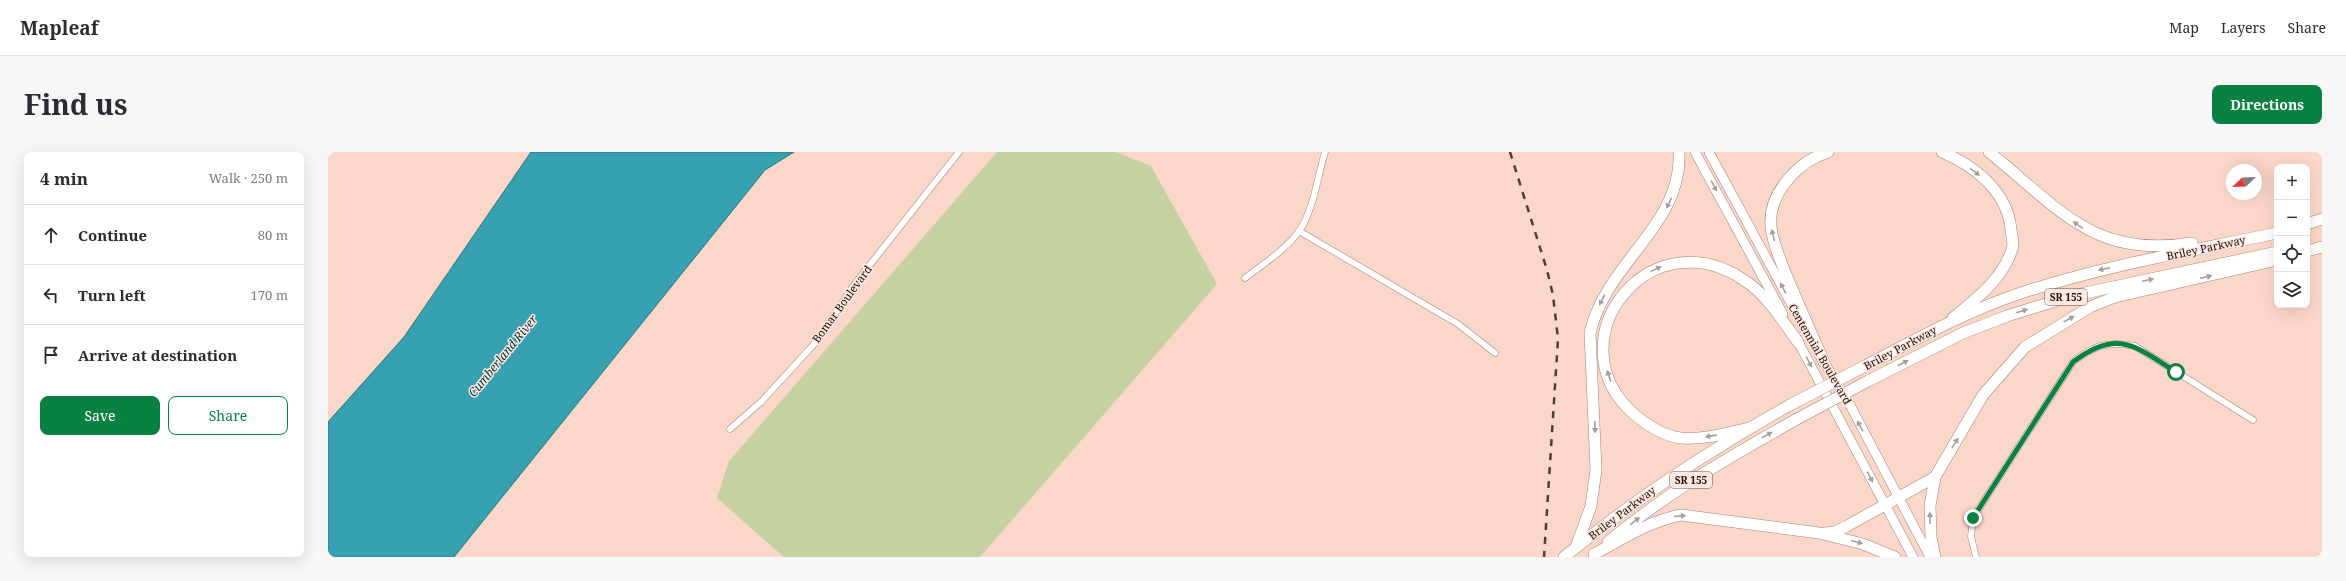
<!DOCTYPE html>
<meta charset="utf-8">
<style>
:root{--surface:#fff;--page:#f7f7f7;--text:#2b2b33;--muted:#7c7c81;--line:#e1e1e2;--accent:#0b8043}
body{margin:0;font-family:"Noto Serif",serif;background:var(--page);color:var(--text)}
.controls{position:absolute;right:12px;top:12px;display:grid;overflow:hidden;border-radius:8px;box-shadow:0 4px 16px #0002}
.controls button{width:36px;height:36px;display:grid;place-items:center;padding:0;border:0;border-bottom:1px solid var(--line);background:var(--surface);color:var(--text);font:20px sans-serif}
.compass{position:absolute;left:1898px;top:12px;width:36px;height:36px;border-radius:50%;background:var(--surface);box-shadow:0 4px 16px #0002;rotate:247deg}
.stop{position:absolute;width:12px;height:12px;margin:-9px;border:3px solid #0b8043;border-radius:50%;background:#fff}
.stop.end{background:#0b8043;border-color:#fff;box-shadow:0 1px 4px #0008}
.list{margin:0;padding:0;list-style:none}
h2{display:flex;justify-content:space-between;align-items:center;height:52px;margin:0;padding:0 16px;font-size:17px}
h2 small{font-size:13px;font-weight:400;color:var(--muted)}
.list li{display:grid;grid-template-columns:26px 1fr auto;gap:12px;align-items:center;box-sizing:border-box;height:60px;padding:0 16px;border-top:1px solid var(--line)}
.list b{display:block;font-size:15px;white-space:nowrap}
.list em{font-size:13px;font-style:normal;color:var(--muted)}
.actions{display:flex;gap:8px;padding:12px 16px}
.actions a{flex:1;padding:9px 0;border:1px solid var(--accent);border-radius:8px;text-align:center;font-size:14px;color:var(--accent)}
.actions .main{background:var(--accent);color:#fff}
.icon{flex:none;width:22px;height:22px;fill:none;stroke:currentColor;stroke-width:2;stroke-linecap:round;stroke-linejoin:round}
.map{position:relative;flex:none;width:1994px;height:405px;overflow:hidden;border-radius:8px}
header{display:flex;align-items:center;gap:24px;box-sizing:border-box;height:56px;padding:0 20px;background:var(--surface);border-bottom:1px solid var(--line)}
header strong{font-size:19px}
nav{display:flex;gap:22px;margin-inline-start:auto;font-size:14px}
.intro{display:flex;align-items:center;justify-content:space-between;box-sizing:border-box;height:96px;padding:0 24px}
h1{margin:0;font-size:28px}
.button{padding:10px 18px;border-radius:8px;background:var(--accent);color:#fff;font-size:14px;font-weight:700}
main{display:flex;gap:24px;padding:0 24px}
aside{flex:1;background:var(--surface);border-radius:8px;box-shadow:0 4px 16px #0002}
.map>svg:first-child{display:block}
</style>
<header>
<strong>Mapleaf</strong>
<nav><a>Map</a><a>Layers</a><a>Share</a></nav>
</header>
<div class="intro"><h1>Find us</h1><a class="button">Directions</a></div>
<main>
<aside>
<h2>4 min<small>Walk · 250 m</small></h2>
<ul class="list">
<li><svg class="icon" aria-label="ahead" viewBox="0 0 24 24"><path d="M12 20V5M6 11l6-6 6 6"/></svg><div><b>Continue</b></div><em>80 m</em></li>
<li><svg class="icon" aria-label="left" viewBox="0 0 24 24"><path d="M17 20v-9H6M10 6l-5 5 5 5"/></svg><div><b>Turn left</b></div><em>170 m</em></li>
<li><svg class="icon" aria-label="arrive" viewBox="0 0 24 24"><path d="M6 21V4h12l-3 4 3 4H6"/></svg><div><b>Arrive at destination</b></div></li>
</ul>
<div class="actions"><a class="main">Save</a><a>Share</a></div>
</aside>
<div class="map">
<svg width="1994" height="405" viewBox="0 0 1994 405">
<rect width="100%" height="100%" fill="#fbd7c9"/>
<path fill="#c6d1a2" d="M669 0H788L823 14 889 132 652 405H456L389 346 401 309Z"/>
<path fill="#37a0b1" stroke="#2e747f" d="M203 0H466L437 18 126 405H0V270L76 185Z"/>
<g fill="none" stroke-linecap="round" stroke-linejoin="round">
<g stroke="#a38275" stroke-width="7">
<g id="street">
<path d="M971 79 1130 172 1167 201"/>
<path d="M917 126C935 112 958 98 971 79 985 60 990 23 997 0"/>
<path d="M402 277 433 250 488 190 526 133 631 0"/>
<path d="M1648 405 1643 385 1645 366 1745 210C1766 193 1780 189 1807 194L1925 268"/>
</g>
</g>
<g stroke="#a38275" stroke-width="10">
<g id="secondary">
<path d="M1367 0 1455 162"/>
<path d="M1381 0 1477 177"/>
<path d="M1467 184 1585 405"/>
<path d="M1493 205 1522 253 1602 405"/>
</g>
</g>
<g stroke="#a38275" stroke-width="12">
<g id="highway">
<path d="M1614 0C1647 14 1680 40 1683 78 1684 84 1686 92 1684 97 1675 127 1648 147 1625 166"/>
<path d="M1661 0C1731 56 1765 107 1864 91"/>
<path d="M1979 72 1994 67"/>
<path d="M1979 99 1994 95"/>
<path d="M1496 210C1482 178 1468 147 1455 115 1450 102 1444 88 1443 74 1440 41 1471 9 1500 0"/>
<path d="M1535 215C1587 188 1640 158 1696 140 1779 113 1864 99 1949 81"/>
<path d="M1540 229 1635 181 1679 164 1743 144 1949 100"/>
<path d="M1421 276C1399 281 1376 288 1353 286 1336 284 1319 273 1307 263 1221 189 1325 57 1423 133 1442 148 1456 171 1470 190"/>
<path d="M1497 381 1507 380 1519 374 1607 325"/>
<path d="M1280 390C1338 341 1403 304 1469 267"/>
<path d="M1248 395 1263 354 1268 318 1262 181C1278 110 1355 73 1351 0"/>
<path d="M1266 402C1295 387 1321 369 1353 363L1491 381 1535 392 1567 405"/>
<path d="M1236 405C1307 347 1382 298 1462 253"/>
<path d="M1607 405 1603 385 1602 354 1607 325 1655 243 1697 195 1762 155 1787 145 1949 108"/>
</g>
</g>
<use href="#street" stroke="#fff" stroke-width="6"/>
<use href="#secondary" stroke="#fff" stroke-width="9"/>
<use href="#highway" stroke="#fff" stroke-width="11"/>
<path stroke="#4f3d37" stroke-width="2.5" stroke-dasharray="7 7" stroke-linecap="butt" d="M1182 0 1219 118 1225 143 1230 187 1216 405"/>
<g stroke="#a38275" stroke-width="12" stroke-linecap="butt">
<g id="highway-bridge">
<path d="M1462 253 1535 215"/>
<path d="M1469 267 1540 229"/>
</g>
</g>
<use href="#highway-bridge" stroke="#fff" stroke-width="11"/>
</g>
<defs><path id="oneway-solid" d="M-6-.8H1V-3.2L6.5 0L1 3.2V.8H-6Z"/></defs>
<g fill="#a39f9d">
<use href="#oneway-solid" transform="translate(1647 20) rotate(36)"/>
<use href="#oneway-solid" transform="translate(1386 34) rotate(62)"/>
<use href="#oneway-solid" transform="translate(1341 51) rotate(116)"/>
<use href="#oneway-solid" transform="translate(1750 73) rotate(-146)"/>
<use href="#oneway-solid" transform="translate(1445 83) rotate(-104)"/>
<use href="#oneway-solid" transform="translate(1328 117) rotate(-26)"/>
<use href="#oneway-solid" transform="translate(1776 117) rotate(168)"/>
<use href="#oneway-solid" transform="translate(1878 125) rotate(-13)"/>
<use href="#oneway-solid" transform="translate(1820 128) rotate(-12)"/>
<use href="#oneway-solid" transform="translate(1455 136) rotate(-118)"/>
<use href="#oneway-solid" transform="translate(1274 148) rotate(117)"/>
<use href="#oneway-solid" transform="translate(1694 159) rotate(-17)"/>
<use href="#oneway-solid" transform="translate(1741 167) rotate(-29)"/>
<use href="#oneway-solid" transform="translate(1481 210) rotate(62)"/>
<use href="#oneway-solid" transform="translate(1575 211) rotate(-27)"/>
<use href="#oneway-solid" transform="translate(1281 224) rotate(-108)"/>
<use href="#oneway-solid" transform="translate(1532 274) rotate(-118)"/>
<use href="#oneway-solid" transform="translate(1267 275) rotate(88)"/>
<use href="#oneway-solid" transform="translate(1439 283) rotate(-29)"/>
<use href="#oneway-solid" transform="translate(1383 284) rotate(172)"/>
<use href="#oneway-solid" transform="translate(1627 291) rotate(-59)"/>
<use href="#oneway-solid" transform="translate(1542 325) rotate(62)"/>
<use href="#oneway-solid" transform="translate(1352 364) rotate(-5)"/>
<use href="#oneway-solid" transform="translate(1602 366) rotate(-91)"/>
<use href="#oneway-solid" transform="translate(1307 369) rotate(-38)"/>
<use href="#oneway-solid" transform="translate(1529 390) rotate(15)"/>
</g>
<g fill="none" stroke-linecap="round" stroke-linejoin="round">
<path stroke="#0b8043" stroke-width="5" d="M1645 366 1745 210C1789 176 1807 194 1848 220"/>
</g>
<g text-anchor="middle" stroke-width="3" stroke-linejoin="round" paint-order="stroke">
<g fill="#fee8df" stroke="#5e4f4a" stroke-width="1">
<rect x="1717" y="137" width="42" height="16" rx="3"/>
<rect x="1342" y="320" width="42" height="16" rx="3"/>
</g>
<g font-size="10" font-weight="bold" fill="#1a0e0a">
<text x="1738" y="149">SR 155</text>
<text x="1363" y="332">SR 155</text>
</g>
<g font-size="11" fill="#1a0e0a" stroke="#fee8df">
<text transform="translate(1878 96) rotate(-12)" y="4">Briley Parkway</text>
<text transform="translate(514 152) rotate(-54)" y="4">Bomar Boulevard</text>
<text transform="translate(1572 196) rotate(-28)" y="4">Briley Parkway</text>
<text transform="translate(1492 202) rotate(60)" y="4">Centennial Boulevard</text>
<text transform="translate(1294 361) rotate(-37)" y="4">Briley Parkway</text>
</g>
<g font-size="12" font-style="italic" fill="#00323a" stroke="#fee8df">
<text transform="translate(175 204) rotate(-51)" y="4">Cumberland River</text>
</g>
</g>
</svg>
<div class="controls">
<button>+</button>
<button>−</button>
<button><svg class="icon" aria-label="locate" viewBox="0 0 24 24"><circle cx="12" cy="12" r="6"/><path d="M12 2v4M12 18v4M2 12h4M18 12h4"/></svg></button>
<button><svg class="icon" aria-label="layers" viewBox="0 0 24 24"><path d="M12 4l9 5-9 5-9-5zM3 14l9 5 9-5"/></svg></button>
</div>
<svg class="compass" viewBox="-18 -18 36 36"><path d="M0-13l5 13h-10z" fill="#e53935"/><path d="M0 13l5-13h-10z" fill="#7c7c81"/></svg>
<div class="stop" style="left:1848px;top:220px"></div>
<div class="stop end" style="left:1645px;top:366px"></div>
</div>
</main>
